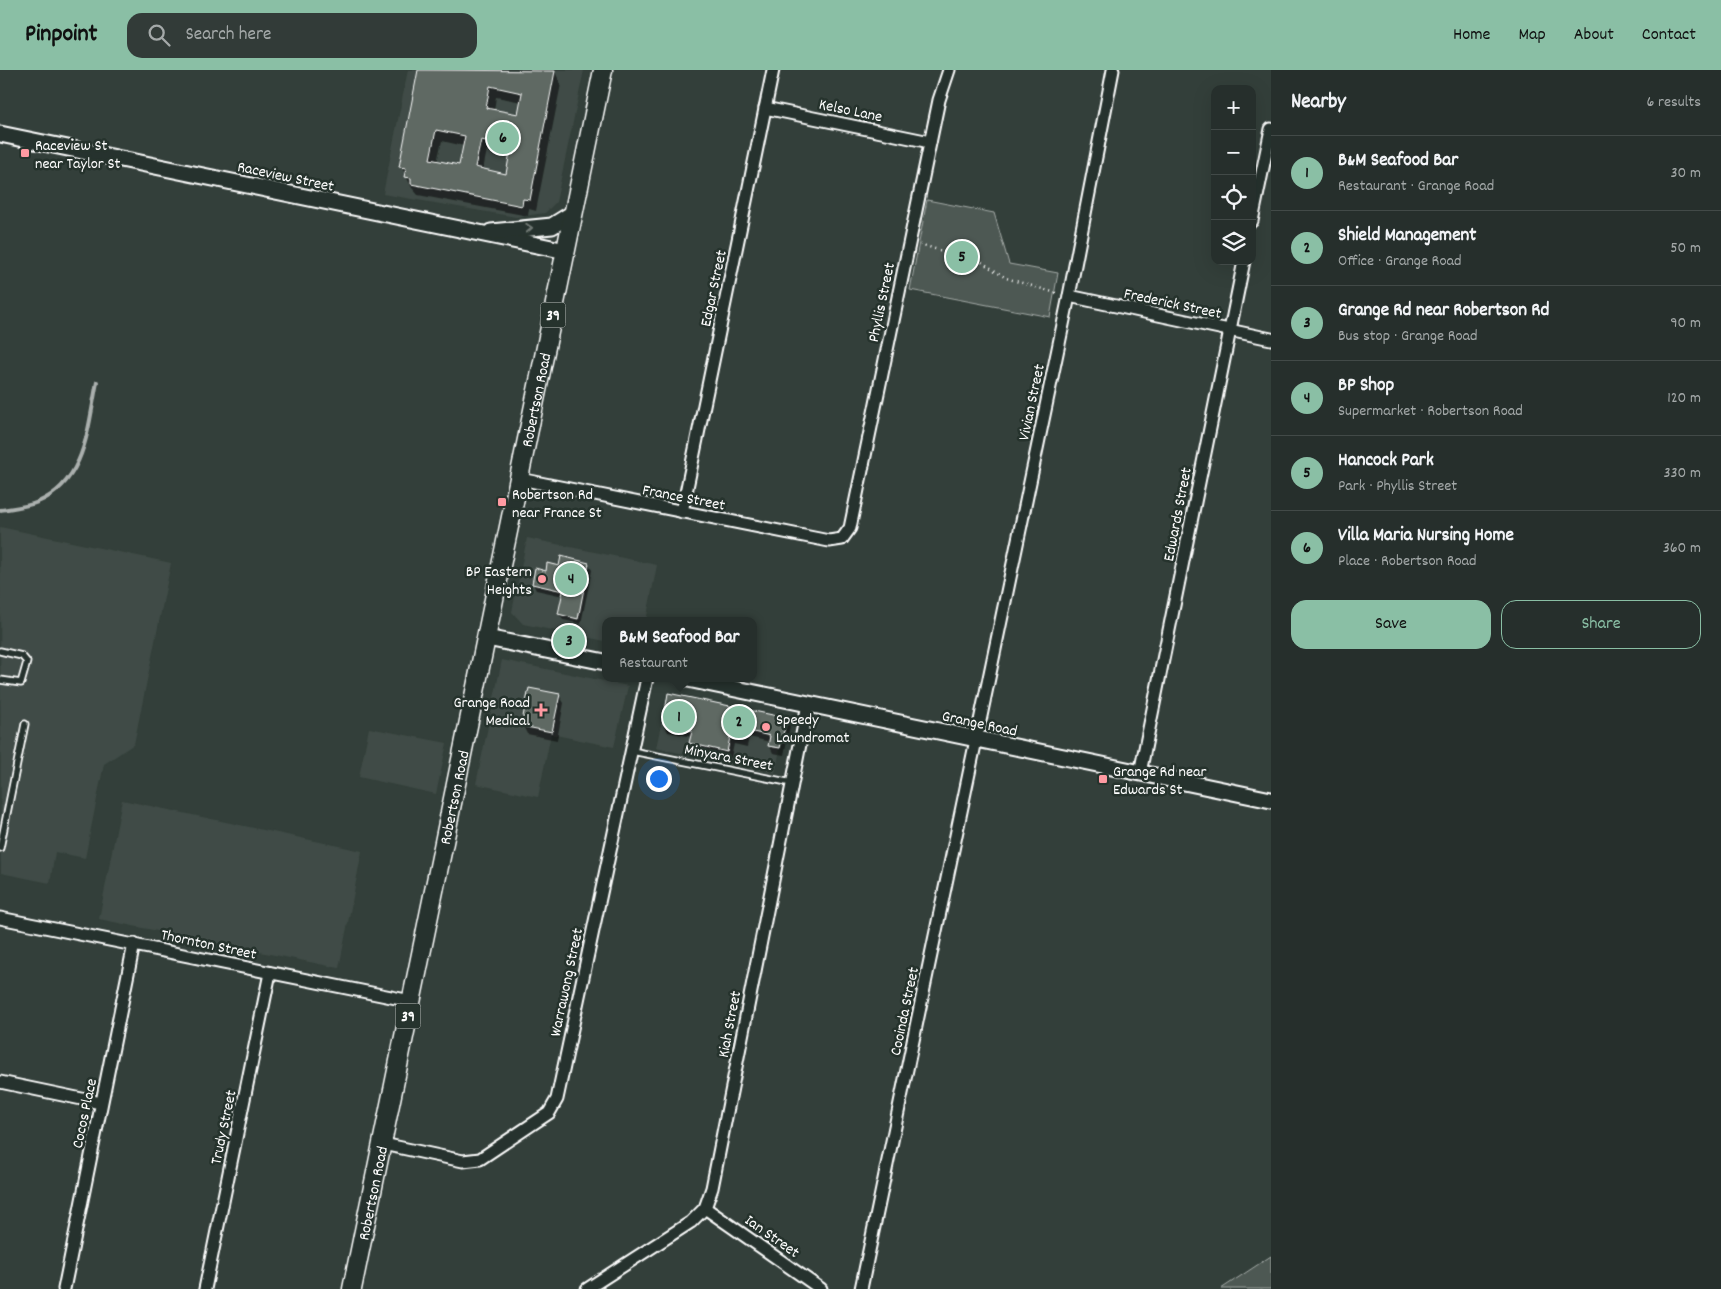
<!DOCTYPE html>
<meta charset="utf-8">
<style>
:root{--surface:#262f2c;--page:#323b38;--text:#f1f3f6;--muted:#a4a9a9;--line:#424a48;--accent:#8abfa5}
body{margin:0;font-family:Dekko,sans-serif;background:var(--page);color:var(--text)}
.controls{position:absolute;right:15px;top:15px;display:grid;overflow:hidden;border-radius:10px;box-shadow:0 5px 20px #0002}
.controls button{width:45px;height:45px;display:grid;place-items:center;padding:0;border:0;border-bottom:1px solid var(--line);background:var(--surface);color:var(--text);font:25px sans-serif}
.you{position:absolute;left:658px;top:708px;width:18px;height:18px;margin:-12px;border:4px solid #fff;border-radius:50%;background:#1a73e8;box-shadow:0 0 0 8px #1a73e833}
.badge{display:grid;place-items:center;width:32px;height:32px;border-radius:50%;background:var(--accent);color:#111;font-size:16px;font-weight:700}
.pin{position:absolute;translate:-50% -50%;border:2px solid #fff;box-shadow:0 1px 5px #0006}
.popup{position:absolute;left:602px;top:547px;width:155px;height:65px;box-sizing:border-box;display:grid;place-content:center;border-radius:10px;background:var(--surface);filter:drop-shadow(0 1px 4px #0005);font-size:16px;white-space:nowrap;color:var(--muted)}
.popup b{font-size:19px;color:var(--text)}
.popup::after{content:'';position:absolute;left:50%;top:100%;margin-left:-10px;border:10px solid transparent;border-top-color:var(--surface)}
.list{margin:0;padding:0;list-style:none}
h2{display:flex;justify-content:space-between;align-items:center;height:65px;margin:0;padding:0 20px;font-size:21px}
h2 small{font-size:16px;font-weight:400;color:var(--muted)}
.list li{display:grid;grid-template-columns:32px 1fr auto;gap:15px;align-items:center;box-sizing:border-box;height:75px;padding:0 20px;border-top:1px solid var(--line)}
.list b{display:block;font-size:19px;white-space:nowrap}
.list p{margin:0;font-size:16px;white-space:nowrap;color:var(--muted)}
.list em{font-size:16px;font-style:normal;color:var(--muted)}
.actions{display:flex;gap:10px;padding:15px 20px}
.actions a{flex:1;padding:11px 0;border:1px solid var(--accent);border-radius:15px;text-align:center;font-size:18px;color:var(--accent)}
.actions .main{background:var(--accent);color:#111}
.icon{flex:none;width:28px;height:28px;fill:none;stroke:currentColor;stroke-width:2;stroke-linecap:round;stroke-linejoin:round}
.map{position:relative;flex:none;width:1271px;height:1219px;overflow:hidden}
header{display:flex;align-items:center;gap:30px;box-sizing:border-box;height:70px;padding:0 25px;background:var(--accent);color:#111}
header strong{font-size:24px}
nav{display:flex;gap:28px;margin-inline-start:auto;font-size:18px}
.search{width:350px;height:45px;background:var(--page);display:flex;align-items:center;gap:12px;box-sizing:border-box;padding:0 18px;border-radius:15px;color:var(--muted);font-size:19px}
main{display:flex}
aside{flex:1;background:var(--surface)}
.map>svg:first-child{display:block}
</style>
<header>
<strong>Pinpoint</strong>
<div class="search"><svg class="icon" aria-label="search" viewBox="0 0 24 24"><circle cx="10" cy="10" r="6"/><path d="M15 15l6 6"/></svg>Search here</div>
<nav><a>Home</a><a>Map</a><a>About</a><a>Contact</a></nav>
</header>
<main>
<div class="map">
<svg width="1271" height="1219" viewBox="0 0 1271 1219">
<rect width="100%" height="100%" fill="#333f3a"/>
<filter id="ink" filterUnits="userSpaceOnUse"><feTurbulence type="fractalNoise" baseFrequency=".02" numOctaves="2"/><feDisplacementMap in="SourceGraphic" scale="10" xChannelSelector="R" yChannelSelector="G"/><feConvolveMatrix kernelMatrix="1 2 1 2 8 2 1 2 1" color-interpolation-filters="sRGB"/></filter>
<g filter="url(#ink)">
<g fill="#404c47">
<path d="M408 0H584L556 132 545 143 516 147 383 124Z"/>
<path d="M0 457 171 493 134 674 104 694 85 788 55 782 50 813 1 803Z"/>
<path d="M527 468 657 495 646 551H605V571L523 554 512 542Z"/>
<path d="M502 590 628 616 614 677 551 664 538 727 476 714Z"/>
<path d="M667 627 786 652 775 703 656 678Z"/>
<path d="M369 658 447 673 436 724 359 707Z"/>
<path d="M122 730 362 781 339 898 99 849Z"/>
</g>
<g fill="#4d5853" stroke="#a6aca9">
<path d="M927 130 994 143 1009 194 1058 203 1050 247 910 220Z"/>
<path d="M1271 1186V1219H1221Z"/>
</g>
<g fill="#0007" fill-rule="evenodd">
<path d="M420 0H543L555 2 561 14 536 141 529 139 528 146 418 125 412 118 401 96ZM496 27 522 32 519 46 494 41ZM442 71 464 76 460 96 437 92ZM487 80 511 85 507 105 483 100Z"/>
<path d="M588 494 592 500 581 554 563 550 559 544 563 526 536 520 533 514 536 500 546 502 560 497Z"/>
<path d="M559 625 564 633 557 670 527 664 523 656Z"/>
<path d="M786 649 790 656 784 685 773 683 769 675 770 672 749 667 747 677 734 674 731 688 695 681 690 673 692 667 668 662 664 654Z"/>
</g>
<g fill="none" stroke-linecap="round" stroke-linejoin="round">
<path stroke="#abb0ae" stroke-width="4" d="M0 440C13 438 26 437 38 432 86 412 88 356 97 312"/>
</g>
<g fill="#5f6964" stroke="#fff" fill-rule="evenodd">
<path d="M418 0 555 1 530 130 523 129 522 136 411 114V108L404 107 406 98 399 97ZM490 16 522 23 518 44 486 38ZM436 60 465 66 459 95 430 89ZM481 70 511 76 506 104 475 97Z"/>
<path d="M561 486 589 493 578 549 558 544 563 521 532 514 535 498 546 501 547 493 559 496Z"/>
<path d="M529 618 560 624 552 662 521 656Z"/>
<path d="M668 623 787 648 780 678 768 676 770 666 745 660 743 670 730 667 727 682 689 673 692 661 663 654Z"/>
</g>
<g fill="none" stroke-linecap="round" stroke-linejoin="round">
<g stroke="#fff" stroke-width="9">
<g id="lane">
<path d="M0 581 22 586 27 592 21 613 0 610"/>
<path d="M632 681 792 713"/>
<path d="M0 778 25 654"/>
</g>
</g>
<g stroke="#fff" stroke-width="15">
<g id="street">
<path d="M765 38 930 72"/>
<path d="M1252 151 1271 59"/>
<path d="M1069 226 1271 269"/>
<path d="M520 409 829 471 842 469 850 458 939 30 949 0"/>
<path d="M682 442 773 0"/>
<path d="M1140 703 1244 191"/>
<path d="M0 848 411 931"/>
<path d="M0 1012 101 1033"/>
<path d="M383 1074 463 1091 480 1089 549 1043 557 1029 647 608"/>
<path d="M705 1138 821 1219"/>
<path d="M64 1219 134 874"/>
<path d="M205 1219 270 903"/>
<path d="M587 1219 691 1152 705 1138 712 1118 808 634"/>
<path d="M861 1219 1069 226 1113 0"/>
</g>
</g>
<g stroke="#fff" stroke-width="19">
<g id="secondary">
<path d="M0 64 566 181"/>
<path d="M491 162 552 156 573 143"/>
<path d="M487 568 605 592"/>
<path d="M683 608 1271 730"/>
</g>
</g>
<g stroke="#fff" stroke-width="21">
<g id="primary">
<path id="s1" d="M352 1219 603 0"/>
</g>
</g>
<path stroke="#fff" stroke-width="2.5" stroke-dasharray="1 4" stroke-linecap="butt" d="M920 174 938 180 974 187 1006 208 1059 224"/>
<use href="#lane" stroke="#26332d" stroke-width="5.5"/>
<use href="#street" stroke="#26332d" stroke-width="11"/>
<use href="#secondary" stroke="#26332d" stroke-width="15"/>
<use href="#primary" stroke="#26332d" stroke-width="18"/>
</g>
<defs><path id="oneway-chevron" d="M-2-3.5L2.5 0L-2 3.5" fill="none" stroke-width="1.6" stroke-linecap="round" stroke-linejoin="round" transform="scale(1.25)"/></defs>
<use stroke="#727a76" href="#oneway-chevron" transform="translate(529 158) rotate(-3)"/>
</g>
<g fill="#ff9aa2" stroke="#26332d" stroke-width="2">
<rect x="20" y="78" width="10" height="10" rx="2.5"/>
<rect x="497" y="427" width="10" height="10" rx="2.5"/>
<circle cx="542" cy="509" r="5"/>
<path d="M538.5 632.5h5v5h5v5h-5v5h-5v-5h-5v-5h5z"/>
<circle cx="766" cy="657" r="5"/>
<rect x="1098" y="704" width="10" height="10" rx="2.5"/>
</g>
<g text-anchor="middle" stroke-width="5" stroke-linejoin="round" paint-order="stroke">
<g fill="#26332d" stroke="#bec2c0" stroke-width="1">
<rect x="540.5" y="232.5" width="25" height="25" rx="4"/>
<rect x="395.5" y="933.5" width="25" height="25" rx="4"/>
</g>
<g font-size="15" font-weight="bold" fill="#fff">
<text x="553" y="250">39</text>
<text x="408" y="951">39</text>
</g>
<g font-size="16" fill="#fff" stroke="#26332d">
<text transform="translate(851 39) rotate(12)" y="6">Kelso Lane</text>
<text transform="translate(286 105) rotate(12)" y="6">Raceview Street</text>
<text transform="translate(712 218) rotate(-78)" y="6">Edgar Street</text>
<text transform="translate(880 232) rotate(-78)" y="6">Phyllis Street</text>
<text transform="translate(1173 232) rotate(12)" y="6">Frederick Street</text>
<text dy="6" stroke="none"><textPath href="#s1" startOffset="908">Robertson Road</textPath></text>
<text transform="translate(1030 332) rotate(-78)" y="6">Vivian Street</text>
<text transform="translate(684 426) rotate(11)" y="6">France Street</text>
<text transform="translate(1176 444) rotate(-79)" y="6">Edwards Street</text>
<text transform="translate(980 652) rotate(12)" y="6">Grange Road</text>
<text transform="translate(729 686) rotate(11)" y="6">Minyara Street</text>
<text dy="6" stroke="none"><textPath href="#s1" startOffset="502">Robertson Road</textPath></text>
<text transform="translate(209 873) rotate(12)" y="6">Thornton Street</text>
<text transform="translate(565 912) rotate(-78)" y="6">Warrawong Street</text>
<text transform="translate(903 941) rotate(-78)" y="6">Cooinda Street</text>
<text transform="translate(728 954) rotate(-79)" y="6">Kiah Street</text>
<text transform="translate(83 1043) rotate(-78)" y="6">Cocos Place</text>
<text transform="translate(222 1057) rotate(-78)" y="6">Trudy Street</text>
<text dy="6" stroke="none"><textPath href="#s1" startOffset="98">Robertson Road</textPath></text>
<text transform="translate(773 1165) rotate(35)" y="6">Ian Street</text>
</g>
<g font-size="16" fill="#fff" stroke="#26332d" text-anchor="start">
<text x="35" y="80">Raceview St<tspan x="35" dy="18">near Taylor St</tspan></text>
<text x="512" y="429">Robertson Rd<tspan x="512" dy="18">near France St</tspan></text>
<text x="532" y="506" text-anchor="end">BP Eastern<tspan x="532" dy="18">Heights</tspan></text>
<text x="530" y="637" text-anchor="end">Grange Road<tspan x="530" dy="18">Medical</tspan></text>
<text x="776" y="654">Speedy<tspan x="776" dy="18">Laundromat</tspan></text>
<text x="1113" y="706">Grange Rd near<tspan x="1113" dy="18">Edwards St</tspan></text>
</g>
</g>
</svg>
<div class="controls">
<button>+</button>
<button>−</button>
<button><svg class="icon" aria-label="locate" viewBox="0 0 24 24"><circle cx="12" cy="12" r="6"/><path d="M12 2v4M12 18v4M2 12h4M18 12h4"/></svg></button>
<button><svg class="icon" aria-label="layers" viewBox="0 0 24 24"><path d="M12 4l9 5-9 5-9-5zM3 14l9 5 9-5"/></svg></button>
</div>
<div class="you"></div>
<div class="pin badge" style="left:679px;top:647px">1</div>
<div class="popup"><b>B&amp;M Seafood Bar</b>Restaurant</div>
<div class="pin badge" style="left:739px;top:652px">2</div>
<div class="pin badge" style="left:569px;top:571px">3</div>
<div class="pin badge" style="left:571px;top:509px">4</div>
<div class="pin badge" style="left:962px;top:187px">5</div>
<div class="pin badge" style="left:503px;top:68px">6</div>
</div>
<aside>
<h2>Nearby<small>6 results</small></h2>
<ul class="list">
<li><span class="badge">1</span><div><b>B&amp;M Seafood Bar</b><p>Restaurant · Grange Road</p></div><em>30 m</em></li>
<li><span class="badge">2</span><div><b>Shield Management</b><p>Office · Grange Road</p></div><em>50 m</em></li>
<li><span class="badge">3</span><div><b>Grange Rd near Robertson Rd</b><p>Bus stop · Grange Road</p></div><em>90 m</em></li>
<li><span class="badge">4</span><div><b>BP Shop</b><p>Supermarket · Robertson Road</p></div><em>120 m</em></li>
<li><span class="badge">5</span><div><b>Hancock Park</b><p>Park · Phyllis Street</p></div><em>330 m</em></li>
<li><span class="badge">6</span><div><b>Villa Maria Nursing Home</b><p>Place · Robertson Road</p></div><em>360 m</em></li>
</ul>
<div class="actions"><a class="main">Save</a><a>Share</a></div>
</aside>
</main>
